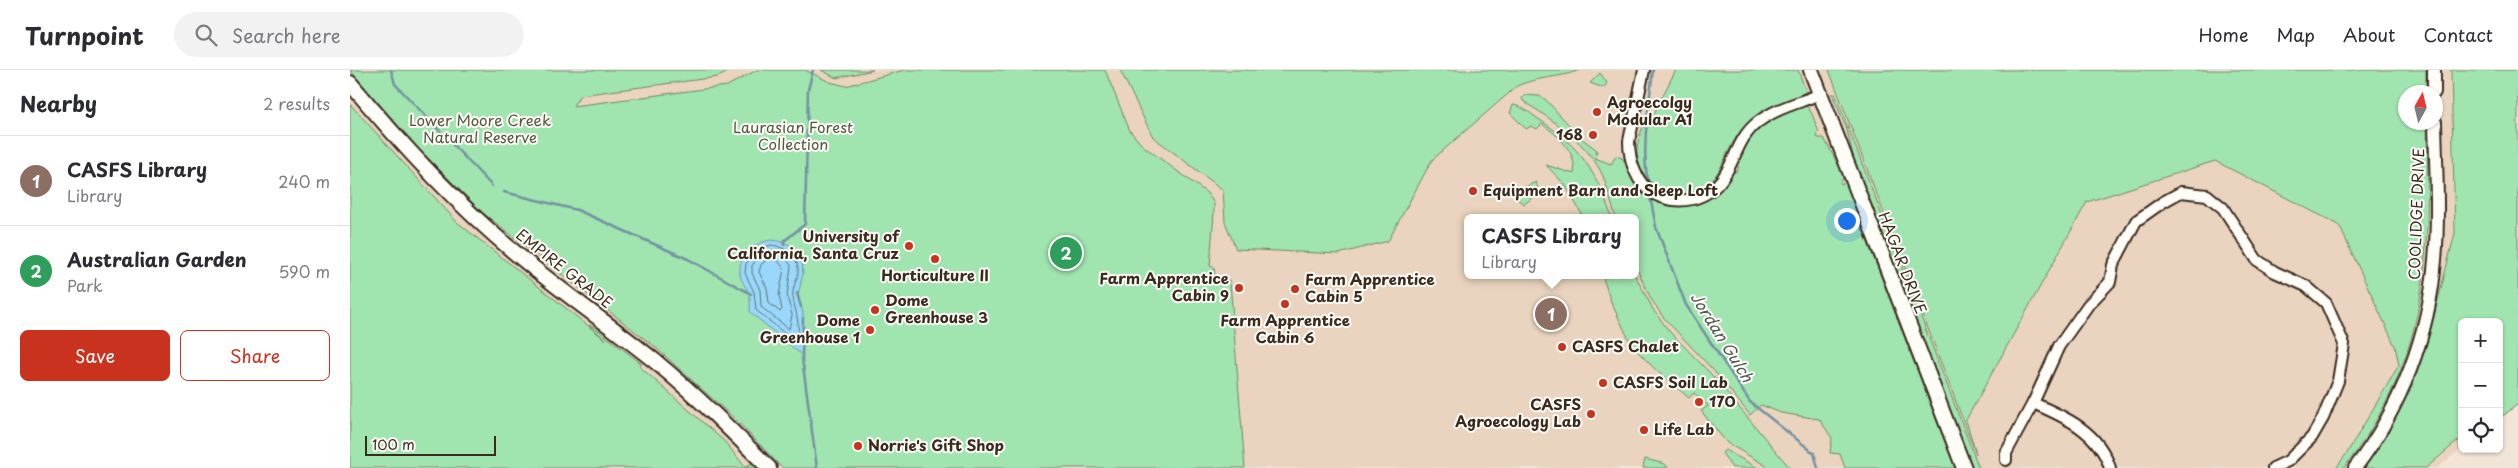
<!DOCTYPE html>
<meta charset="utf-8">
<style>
:root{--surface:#fff;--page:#f2f2f3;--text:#2b2b33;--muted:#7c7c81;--line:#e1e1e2;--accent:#c8321e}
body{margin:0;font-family:"Playpen Sans",sans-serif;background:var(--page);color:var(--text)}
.controls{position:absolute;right:15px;bottom:15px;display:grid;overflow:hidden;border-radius:8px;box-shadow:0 1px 4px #0004}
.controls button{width:45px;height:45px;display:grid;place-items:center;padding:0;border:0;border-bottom:1px solid var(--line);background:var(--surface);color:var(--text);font:25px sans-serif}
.compass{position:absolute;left:2048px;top:15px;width:45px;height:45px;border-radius:50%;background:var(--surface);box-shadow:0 1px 4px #0004;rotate:8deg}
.scale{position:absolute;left:15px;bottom:12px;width:131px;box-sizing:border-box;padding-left:5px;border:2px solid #3b2a1e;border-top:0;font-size:14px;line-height:18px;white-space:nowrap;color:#3b2a1e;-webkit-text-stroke:4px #fdfcf7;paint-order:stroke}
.you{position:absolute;left:1496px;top:150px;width:18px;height:18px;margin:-12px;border:4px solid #fff;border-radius:50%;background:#1a73e8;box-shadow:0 0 0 8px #1a73e833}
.badge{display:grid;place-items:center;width:32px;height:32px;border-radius:50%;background:var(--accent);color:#fff;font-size:16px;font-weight:700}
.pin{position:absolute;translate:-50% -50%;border:2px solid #fff;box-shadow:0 1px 5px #0006}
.popup{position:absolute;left:1114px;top:144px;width:175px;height:65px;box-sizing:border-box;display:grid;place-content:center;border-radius:8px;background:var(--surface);filter:drop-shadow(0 1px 4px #0005);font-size:16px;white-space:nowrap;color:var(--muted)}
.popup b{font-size:19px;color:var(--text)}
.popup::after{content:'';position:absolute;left:50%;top:100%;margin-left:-10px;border:10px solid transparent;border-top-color:var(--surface)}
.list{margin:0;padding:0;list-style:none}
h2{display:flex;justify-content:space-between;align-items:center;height:65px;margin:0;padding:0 20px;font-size:21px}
h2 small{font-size:16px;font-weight:400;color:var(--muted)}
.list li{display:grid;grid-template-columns:32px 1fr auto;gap:15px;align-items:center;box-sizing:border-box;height:90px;padding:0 20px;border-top:1px solid var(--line)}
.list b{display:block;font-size:19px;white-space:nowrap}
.list p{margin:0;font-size:16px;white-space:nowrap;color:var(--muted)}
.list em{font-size:16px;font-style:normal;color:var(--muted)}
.actions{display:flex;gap:10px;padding:15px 20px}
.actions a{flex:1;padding:11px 0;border:1px solid var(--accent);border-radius:8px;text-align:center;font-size:18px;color:var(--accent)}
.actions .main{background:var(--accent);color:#fff}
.icon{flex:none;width:28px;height:28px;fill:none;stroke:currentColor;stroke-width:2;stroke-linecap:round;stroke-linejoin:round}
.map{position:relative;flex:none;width:2168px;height:398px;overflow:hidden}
header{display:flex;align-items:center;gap:30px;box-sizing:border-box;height:70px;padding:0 25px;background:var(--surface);border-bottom:1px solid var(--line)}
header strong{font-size:24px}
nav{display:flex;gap:28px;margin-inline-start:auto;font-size:18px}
.search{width:350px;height:45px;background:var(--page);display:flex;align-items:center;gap:12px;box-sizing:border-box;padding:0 18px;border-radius:28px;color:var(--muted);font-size:19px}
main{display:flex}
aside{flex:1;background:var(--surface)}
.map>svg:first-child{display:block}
</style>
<header>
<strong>Turnpoint</strong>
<div class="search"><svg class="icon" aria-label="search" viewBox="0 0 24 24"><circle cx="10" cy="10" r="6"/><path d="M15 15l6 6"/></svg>Search here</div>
<nav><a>Home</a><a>Map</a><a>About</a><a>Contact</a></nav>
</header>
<main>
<aside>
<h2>Nearby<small>2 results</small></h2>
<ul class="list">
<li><span class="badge" style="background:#8d6e63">1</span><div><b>CASFS Library</b><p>Library</p></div><em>240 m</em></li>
<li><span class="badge" style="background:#2e9e5b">2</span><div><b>Australian Garden</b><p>Park</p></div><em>590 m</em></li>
</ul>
<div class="actions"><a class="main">Save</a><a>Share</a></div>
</aside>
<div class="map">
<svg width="2168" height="398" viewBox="0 0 2168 398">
<rect width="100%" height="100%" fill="#f2e4d6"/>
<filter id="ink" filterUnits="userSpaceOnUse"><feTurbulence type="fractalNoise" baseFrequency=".02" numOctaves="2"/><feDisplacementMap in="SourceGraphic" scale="10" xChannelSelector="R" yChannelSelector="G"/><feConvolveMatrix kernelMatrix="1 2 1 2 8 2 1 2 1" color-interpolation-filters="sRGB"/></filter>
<g filter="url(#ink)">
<path fill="#ead4bf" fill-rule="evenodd" d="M0 0H2101L2110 380 2087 398H0ZM2056 22H2086V52H2056ZM1117 148H1285V205H1117Z"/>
<g fill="#a0e4af" stroke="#6e8766">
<path d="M0 0H382L368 7 230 25 223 36 377 16 407 0H455L480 12 496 16 554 0H755L780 61 792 75 857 123 864 133V142L860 196 864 197 865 207 880 211 895 398H432L386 350 305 277 133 143 64 74Z"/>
<path d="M471 0H523L486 8Z"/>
<path d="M770 0H1230C1207 9 1189 6 1167 16L1082 90 1038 171 989 184 886 179 875 152 873 120 803 67Z"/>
<path d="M1326 0H1448L1456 21 1454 25C1447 25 1437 31 1430 33 1406 43 1389 58 1378 82 1373 92 1369 103 1361 111 1340 134 1304 126 1291 99 1284 86 1287 73 1292 59 1294 55 1299 52 1302 48 1310 32 1317 16 1326 0Z"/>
<path d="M1479 0H2076V22H2056V52L2077 53C2079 188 2082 284 1994 398H1986L1997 383 2049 295 2045 276 1989 155 1865 91 1737 132 1616 350 1626 384Z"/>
<path d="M2101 0H2168V334L2149 349V252H2112V379L2110 380 2109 370 2076 398H2014L2034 369 2066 306 2078 270 2105 163Z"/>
<path d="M1250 3 1257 13 1254 18 1240 13Z"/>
<path d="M1482 24H1485L1488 31 1629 398H1621L1509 107H1513L1507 103 1497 60Z"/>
<path d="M1175 25 1189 26 1195 29 1232 69 1247 80 1245 88 1261 94 1266 86 1272 88C1290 111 1303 138 1337 135 1344 134 1353 132 1359 127 1367 120 1374 109 1381 101L1386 102 1389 97 1384 94C1401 58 1419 49 1455 35 1464 42 1463 51 1469 61L1466 64 1468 68H1474L1494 106 1490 113 1492 114 1496 111 1508 147 1605 398H1495L1490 384 1480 383 1482 368 1469 349 1431 343 1411 335 1400 345 1364 301 1313 247 1301 229 1285 195V148H1266C1260 132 1258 115 1250 100 1233 69 1202 50 1173 31L1172 28Z"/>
<path d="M0 34 107 152 256 270 239 255 244 257 292 294 289 296 375 372 395 397 402 393 407 398H0Z"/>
<path d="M1163 35C1173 36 1182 45 1190 50 1231 77 1246 102 1262 148H1234L1215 115 1196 95 1224 104C1227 82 1209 66 1192 54L1187 59 1181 56 1176 59 1160 43Z"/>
<path d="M1186 112 1188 120 1184 127 1174 134 1166 128 1168 120Z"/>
<path d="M1252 205H1285L1304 241 1319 261 1361 304 1440 398H1420L1377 373 1351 341 1358 336 1344 323 1339 328 1307 301 1282 276 1261 232Z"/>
<path d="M1375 380 1408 398H1382L1372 383Z"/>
<path d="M1295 389 1315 394 1318 398H1293Z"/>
</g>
<path fill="#99d8fa" stroke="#7392a2" d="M422 170 433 172 443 177 452 192 453 203 448 226 453 243 452 285 400 242C400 236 401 228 398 222 396 216 391 212 390 204 388 184 405 172 422 170Z"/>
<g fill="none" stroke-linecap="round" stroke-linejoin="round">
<g stroke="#617076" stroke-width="1">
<path d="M422 175C436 177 450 187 448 203 447 211 442 218 443 226 444 240 453 258 445 272L406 240 404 222 395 203 396 194 405 180Z"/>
<path d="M422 181 435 186 441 196 437 226 442 245 439 259 411 237 410 220 402 203V196L409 185Z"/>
<path d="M418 189 427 190 434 198 429 226 432 239 430 242 419 233 417 218 409 202 411 195Z"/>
</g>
<g stroke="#7392a2" stroke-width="2.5">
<path d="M41 0 45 14 142 116"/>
<path d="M1298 114C1291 77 1299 37 1303 0"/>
<path d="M154 122 227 140 338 189 401 224"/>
<path d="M1300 126 1306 157 1336 235 1400 332 1464 383 1468 398"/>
<path d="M434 175 433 172 455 154 458 20 463 0"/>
<path d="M447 223 451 237"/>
<path d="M453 248 452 288 467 398"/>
</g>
<g stroke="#3b2a1e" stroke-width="14">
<g id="minor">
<path d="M1294 0 1279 71C1279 90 1286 114 1304 124 1328 136 1356 131 1372 109 1386 90 1388 67 1408 52 1426 38 1449 33 1470 24"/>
<path d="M1683 333C1716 347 1749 362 1760 398"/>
<path d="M1656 390V383L1683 333 1709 276 1738 235 1760 212 1763 195 1786 151 1813 132 1831 122 1857 125 1873 138 1907 190 1925 202 1956 216 1976 233 1994 274 1988 311 1973 348 1962 367 1938 391 1923 398"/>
</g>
</g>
<g stroke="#3b2a1e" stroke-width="16">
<g id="tertiary">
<path d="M2084 0V22"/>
<path d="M2005 398C2051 338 2079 265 2085 190 2089 145 2086 98 2085 52"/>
</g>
</g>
<g stroke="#3b2a1e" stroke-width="18">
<g id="secondary">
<path d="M1461 0 1614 398"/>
<path d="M0 13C50 73 103 131 163 181 209 220 259 254 306 292 346 325 383 362 419 398"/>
</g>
</g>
<use href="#minor" stroke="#fdfcf7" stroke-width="10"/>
<use href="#tertiary" stroke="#fdfcf7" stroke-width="12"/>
<use href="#secondary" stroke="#fdfcf7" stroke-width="14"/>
</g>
</g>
<g fill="#c8321e" stroke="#fdfcf7" stroke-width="2">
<circle cx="1247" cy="42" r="5"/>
<circle cx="1243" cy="65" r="5"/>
<circle cx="1123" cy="121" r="5"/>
<circle cx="559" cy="176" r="5"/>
<circle cx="585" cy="189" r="5"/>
<circle cx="889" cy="218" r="5"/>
<circle cx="945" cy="219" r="5"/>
<circle cx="935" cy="234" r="5"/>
<circle cx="525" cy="240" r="5"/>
<circle cx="520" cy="260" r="5"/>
<circle cx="1212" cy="277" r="5"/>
<circle cx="1253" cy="313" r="5"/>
<circle cx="1349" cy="332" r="5"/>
<circle cx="1241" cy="344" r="5"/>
<circle cx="1294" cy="360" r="5"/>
<circle cx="508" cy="376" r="5"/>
</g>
<g text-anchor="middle" stroke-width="4" stroke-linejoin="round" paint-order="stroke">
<g font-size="15" font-weight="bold" fill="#3b2a1e" stroke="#fdfcf7" text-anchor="start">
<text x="1257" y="38">Agroecolgy<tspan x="1257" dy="17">Modular A1</tspan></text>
<text x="1233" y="70" text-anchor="end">168</text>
<text x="1133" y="126">Equipment Barn and Sleep Loft</text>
<text x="549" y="172" text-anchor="end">University of<tspan x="549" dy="17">California, Santa Cruz</tspan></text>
<text x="585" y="211" text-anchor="middle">Horticulture II</text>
<text x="879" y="214" text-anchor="end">Farm Apprentice<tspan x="879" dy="17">Cabin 9</tspan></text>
<text x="955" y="215">Farm Apprentice<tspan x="955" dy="17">Cabin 5</tspan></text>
<text x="535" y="236">Dome<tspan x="535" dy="17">Greenhouse 3</tspan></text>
<text x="510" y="256" text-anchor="end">Dome<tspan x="510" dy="17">Greenhouse 1</tspan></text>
<text x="935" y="256" text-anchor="middle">Farm Apprentice<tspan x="935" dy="17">Cabin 6</tspan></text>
<text x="1222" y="282">CASFS Chalet</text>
<text x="1263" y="318">CASFS Soil Lab</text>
<text x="1359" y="337">170</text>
<text x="1231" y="340" text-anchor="end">CASFS<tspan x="1231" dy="17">Agroecology Lab</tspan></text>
<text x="1304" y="365">Life Lab</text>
<text x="518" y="381">Norrie's Gift Shop</text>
</g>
<g font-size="15" fill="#545842" stroke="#fdfcf7">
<text x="130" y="56">Lower Moore Creek<tspan x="130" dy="17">Natural Reserve</tspan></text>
<text x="443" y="63">Laurasian Forest<tspan x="443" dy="17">Collection</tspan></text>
</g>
<g font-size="15" fill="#3b2a1e" stroke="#fdfcf7">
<text transform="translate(2067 144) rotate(-88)" y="5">COOLIDGE DRIVE</text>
<text transform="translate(1552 193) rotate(69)" y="5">HAGAR DRIVE</text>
<text transform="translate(214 199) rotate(38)" y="5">EMPIRE GRADE</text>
</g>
<g font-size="16" font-style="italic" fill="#525655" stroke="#fdfcf7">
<text transform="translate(1372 267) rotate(58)" y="6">Jordan Gulch</text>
</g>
</g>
</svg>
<div class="controls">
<button>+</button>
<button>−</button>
<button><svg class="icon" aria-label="locate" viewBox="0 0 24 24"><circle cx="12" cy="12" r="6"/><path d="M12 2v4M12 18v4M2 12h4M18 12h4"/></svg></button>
</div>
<svg class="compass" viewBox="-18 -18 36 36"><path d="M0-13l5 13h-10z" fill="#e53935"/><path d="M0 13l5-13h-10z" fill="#7c7c81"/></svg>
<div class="scale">100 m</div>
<div class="you"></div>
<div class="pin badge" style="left:1201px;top:244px;background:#8d6e63">1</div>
<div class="popup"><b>CASFS Library</b>Library</div>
<div class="pin badge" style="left:716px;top:183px;background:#2e9e5b">2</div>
</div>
</main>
